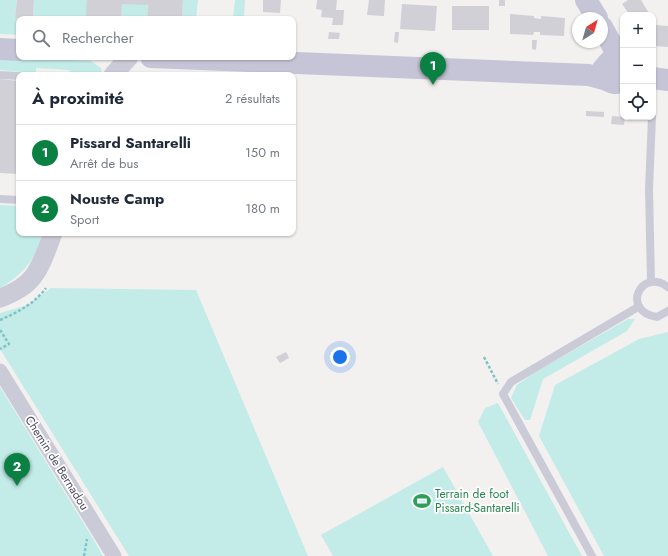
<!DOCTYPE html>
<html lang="fr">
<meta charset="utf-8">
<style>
:root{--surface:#fff;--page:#f6f6f7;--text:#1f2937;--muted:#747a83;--line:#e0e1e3;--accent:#0b8043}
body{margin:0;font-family:Jost,sans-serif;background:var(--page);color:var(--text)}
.controls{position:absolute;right:12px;top:12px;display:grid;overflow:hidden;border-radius:8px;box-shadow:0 1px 3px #0004}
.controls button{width:36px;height:36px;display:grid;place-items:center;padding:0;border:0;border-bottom:1px solid var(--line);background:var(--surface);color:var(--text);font:20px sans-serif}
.compass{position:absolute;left:572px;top:12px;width:36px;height:36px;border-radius:50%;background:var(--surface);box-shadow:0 1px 3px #0004;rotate:37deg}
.you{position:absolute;left:340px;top:357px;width:14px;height:14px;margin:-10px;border:3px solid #fff;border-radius:50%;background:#1a73e8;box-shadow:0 0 0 6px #1a73e833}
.badge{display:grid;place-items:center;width:26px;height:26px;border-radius:50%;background:var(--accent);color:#fff;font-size:13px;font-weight:700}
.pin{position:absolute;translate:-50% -33px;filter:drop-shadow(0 1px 2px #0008)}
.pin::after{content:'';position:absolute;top:21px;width:14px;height:12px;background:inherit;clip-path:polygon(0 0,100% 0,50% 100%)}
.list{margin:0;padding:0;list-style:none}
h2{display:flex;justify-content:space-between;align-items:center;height:52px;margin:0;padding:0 16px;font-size:17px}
h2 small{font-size:13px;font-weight:400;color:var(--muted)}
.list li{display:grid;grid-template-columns:26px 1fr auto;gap:12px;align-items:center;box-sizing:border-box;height:56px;padding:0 16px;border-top:1px solid var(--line)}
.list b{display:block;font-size:15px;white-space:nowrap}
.list p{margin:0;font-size:13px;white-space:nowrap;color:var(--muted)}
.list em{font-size:13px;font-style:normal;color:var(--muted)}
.icon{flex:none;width:22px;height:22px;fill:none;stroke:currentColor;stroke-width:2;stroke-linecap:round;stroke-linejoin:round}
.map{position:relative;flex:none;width:668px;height:556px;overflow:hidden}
.search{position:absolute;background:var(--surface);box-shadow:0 1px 3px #0004;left:16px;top:16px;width:280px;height:44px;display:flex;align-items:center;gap:10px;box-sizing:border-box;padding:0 14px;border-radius:8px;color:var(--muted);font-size:15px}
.panel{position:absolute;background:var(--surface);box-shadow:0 1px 3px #0004;left:16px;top:72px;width:280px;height:164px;border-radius:8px}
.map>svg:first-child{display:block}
</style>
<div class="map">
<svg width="668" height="556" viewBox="0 0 668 556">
<rect width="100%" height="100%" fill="#f2f1f0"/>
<g fill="#c3ebe8">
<path d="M0 0H17L15 18 23 19H19V35L0 34Z"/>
<path d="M34 0H87L121 19 122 0H148L147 19H33Z"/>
<path d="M183 0H198L196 19H182Z"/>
<path d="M235 0H245L244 19H233Z"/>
<path d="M0 56 91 61 101 68 102 75H72L69 70 36 68V73L0 70Z"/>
<path d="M0 205 19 206V233H42C37 259 22 275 0 288Z"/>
<path d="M51 288 196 290 308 556H129L0 349V313L28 305Z"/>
<path d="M628 319H635L627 331 543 379 530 420H525L511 398 517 385 537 371Z"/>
<path d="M668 332V556H604L539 436 555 385 639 339Z"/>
<path d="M0 387 92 537 103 556H0Z"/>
<path d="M498 403 582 556H548L478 422 485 408Z"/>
<path d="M443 467 493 556H333L321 535Z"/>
</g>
<g fill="#d1d0d7">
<path d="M17 0H34L33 19 15 18Z"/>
<path d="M87 0H183L182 19H147L148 5 122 4 121 19 86 16Z"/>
<path d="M263 0H281L280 13 263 12Z"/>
<path d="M317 0H337L336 10H344L343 25H332L333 18 321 17 322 10 316 9Z"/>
<path d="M369 0H385L384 16 367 15Z"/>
<rect x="499" y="0" width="6" height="6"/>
<path d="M628 0H641L650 15H630L622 4Z"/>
<path d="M402 4 437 6 435 31 400 29Z"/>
<rect x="452" y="6" width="37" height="24"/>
<path d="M510 14 534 16V18L541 19V16L565 18 564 36 540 35V32H534L533 35 510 34Z"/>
<path d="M655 25 668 26V47L654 46Z"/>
<path d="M329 32 340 33 339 39H328Z"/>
<path d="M395 32H399L398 43 394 42Z"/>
<path d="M532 40H537L536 50 532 49Z"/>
<path d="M0 79 19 81V174L0 173Z"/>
<path d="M586 111 604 112V117L586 116Z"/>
<path d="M612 116 625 117 624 125 611 124Z"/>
<path d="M286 352 289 358 280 363 276 357Z"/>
</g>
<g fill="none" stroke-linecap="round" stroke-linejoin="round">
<g stroke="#7ec4c6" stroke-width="2.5" stroke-dasharray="3 2" stroke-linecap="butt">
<path d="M0 320C18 312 34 304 46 288"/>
<path d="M0 330 9 344 0 349"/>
<path d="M484 357 498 384"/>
<path d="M84 556 87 539"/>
</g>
<g stroke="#cbcbd8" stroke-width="8">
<path d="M0 75 19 76"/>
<path d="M0 199 19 200"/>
<path d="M651 281 649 189 652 117"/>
<path d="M668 287C641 267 620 311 657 317L668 311"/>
<path d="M592 556 503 394 511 382 638 307"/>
</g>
<path stroke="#cbcbd8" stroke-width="15" d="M0 371 114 556"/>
<g stroke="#cbcbd8" stroke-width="19">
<path d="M113 75 129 57"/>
<path d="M0 298C37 285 40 267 53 233"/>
</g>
<g stroke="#c5c5d7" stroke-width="22">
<path d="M586 0 597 18"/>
<path d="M602 27 621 61"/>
<path d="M0 49 19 50"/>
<path d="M151 57 589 75 607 80"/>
<path d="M623 63 618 60 610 61 603 69C604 81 613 87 623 80"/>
<path d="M653 78 668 80"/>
</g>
</g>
<defs>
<g id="stadium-bare" transform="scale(1.38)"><path d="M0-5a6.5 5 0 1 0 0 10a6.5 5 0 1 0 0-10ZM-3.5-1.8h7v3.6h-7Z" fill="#2e9e5b" stroke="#fff" stroke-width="2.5" paint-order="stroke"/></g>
</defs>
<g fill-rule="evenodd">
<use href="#stadium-bare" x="422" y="501"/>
</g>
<g text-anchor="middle" stroke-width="3.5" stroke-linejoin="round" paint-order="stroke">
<g font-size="12" fill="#4a4a5c" stroke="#fff">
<text transform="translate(57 463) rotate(58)" y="4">Chemin de Bernadou</text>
</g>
<g font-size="12" fill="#27864d" stroke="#fff" text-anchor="start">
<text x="435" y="498">Terrain de foot<tspan x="435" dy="14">Pissard-Santarelli</tspan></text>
</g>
</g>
</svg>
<div class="controls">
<button>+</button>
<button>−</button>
<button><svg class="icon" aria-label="locate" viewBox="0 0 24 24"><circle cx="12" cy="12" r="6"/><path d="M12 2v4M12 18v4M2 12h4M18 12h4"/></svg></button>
</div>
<svg class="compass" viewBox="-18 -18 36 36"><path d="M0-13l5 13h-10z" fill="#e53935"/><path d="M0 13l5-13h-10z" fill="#747a83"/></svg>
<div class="you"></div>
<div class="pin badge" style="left:433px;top:85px">1</div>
<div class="pin badge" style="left:17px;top:486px">2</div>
<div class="search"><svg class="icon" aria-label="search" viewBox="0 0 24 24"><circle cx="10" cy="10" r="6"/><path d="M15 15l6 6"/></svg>Rechercher</div>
<section class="panel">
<h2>À proximité<small>2 résultats</small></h2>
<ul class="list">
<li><span class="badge">1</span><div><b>Pissard Santarelli</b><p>Arrêt de bus</p></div><em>150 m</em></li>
<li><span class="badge">2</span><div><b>Nouste Camp</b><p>Sport</p></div><em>180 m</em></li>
</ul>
</section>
</div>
